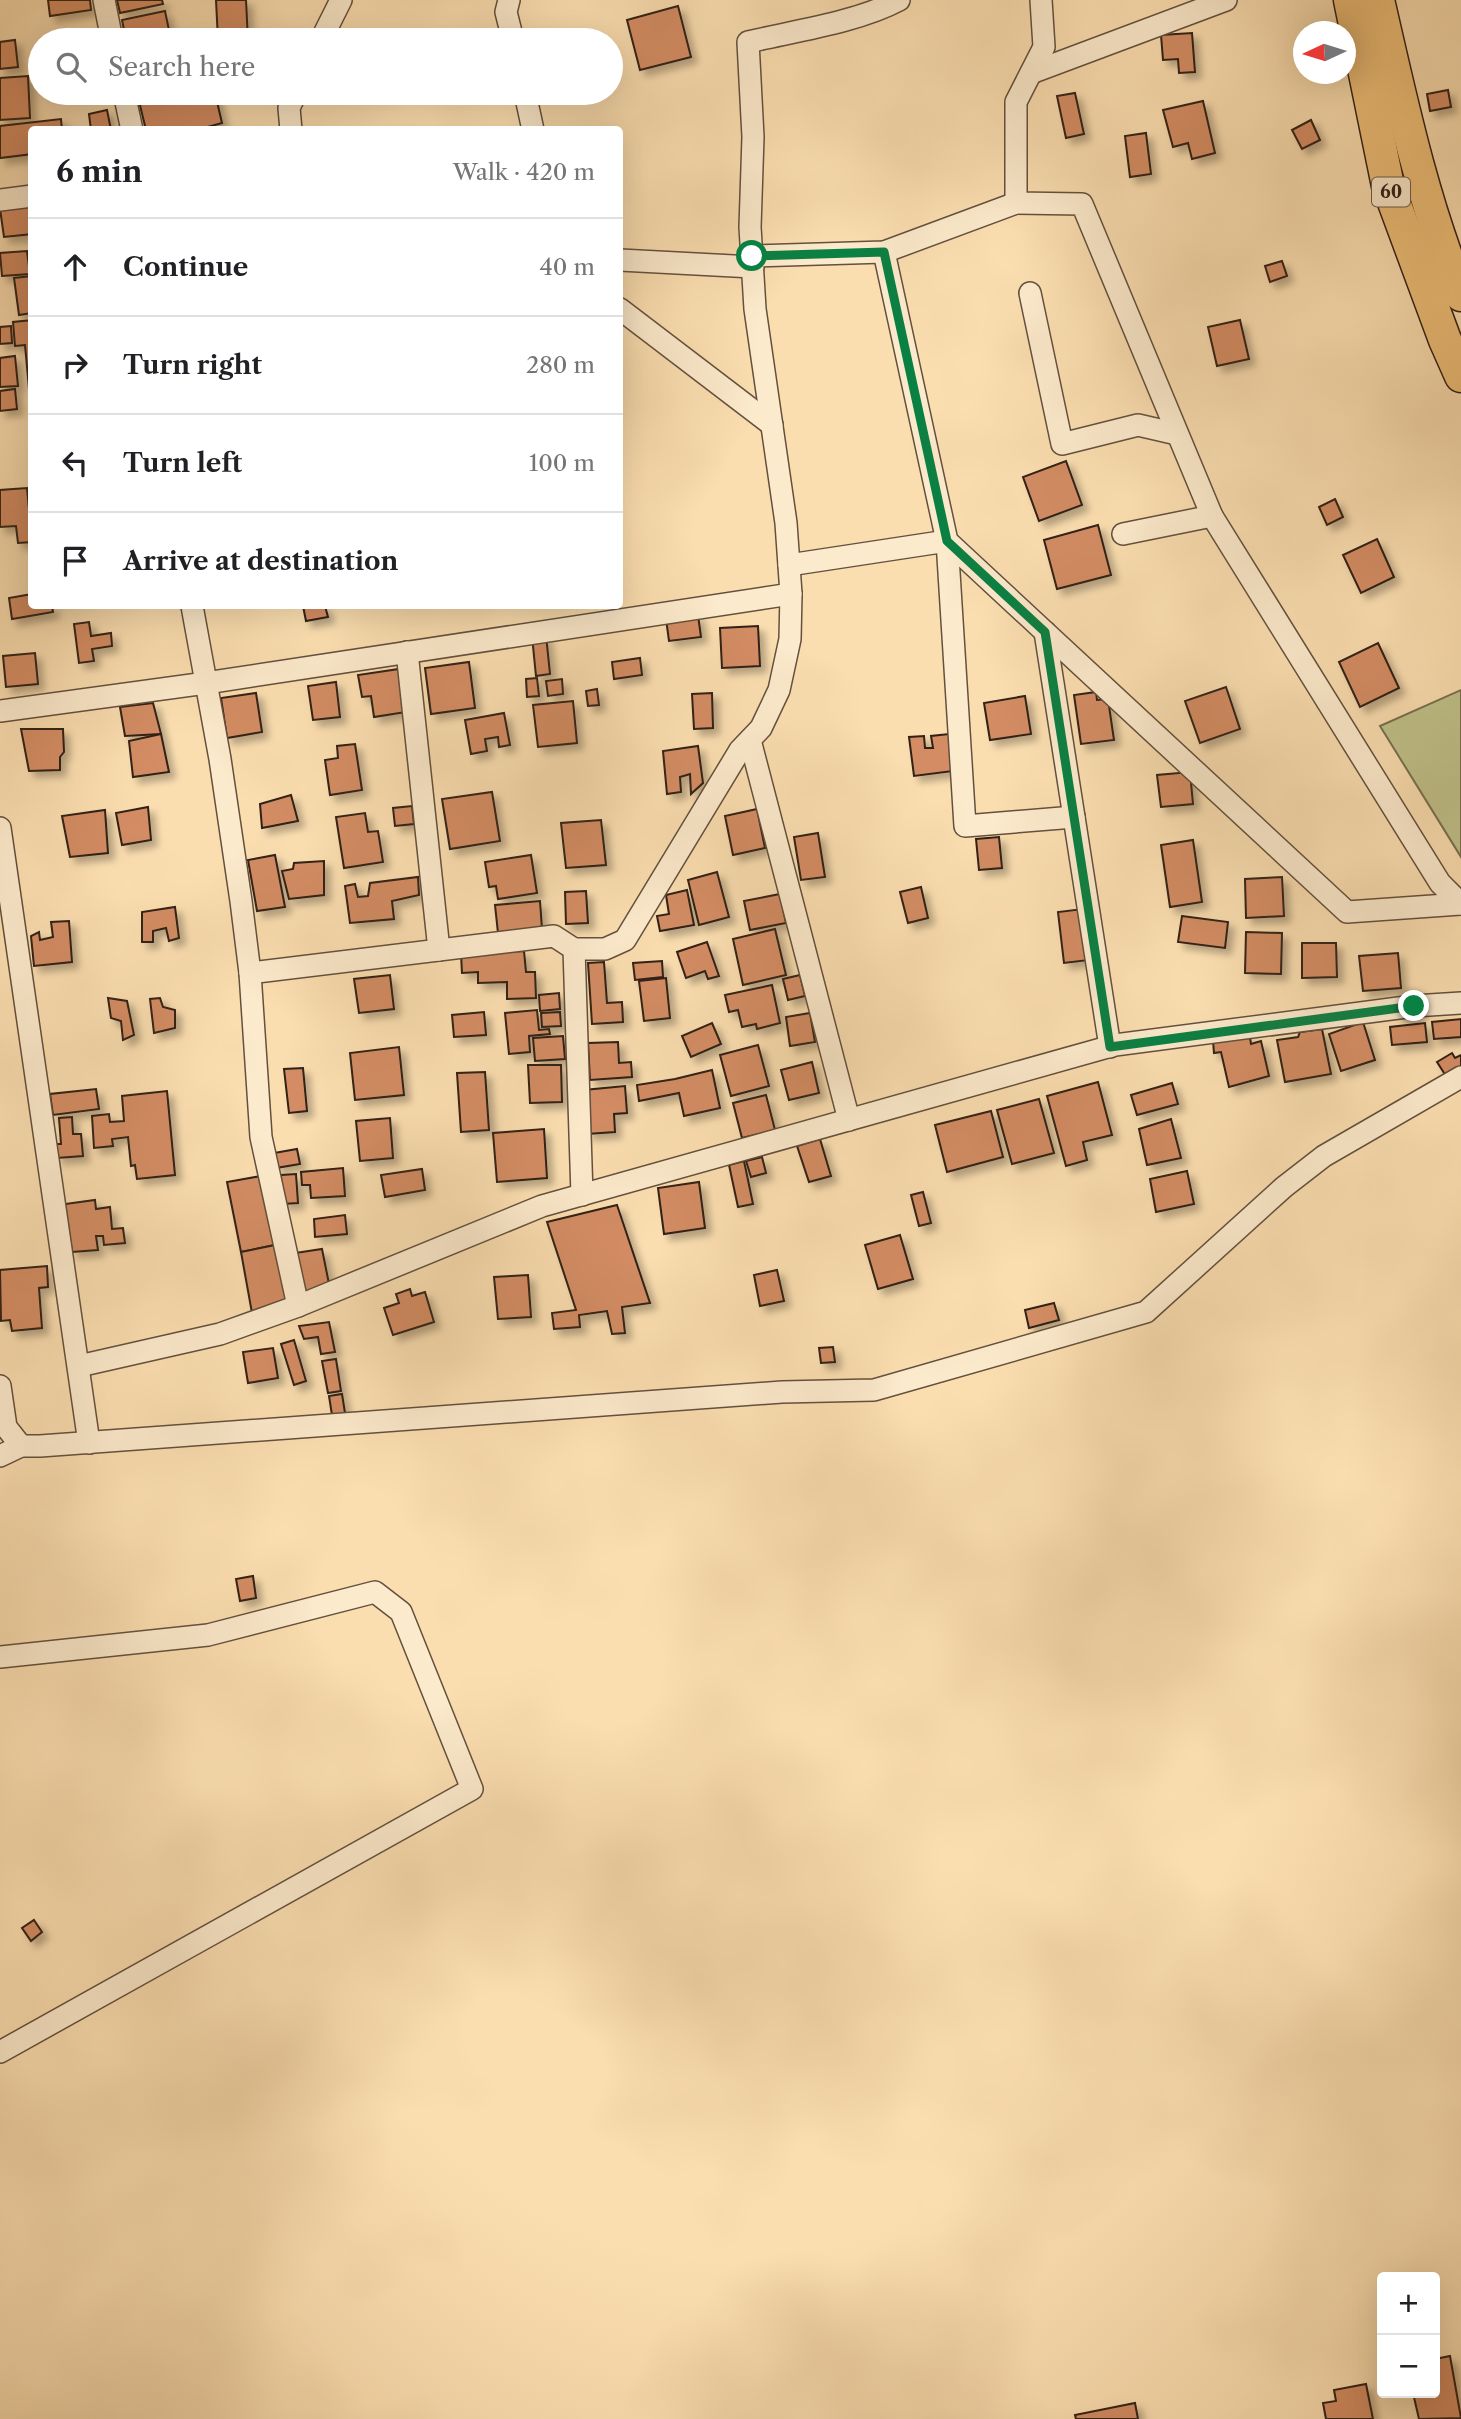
<!DOCTYPE html>
<meta charset="utf-8">
<style>
:root{--surface:#fff;--page:#f6f6f6;--text:#202124;--muted:#757577;--line:#e0e0e0}
body{margin:0;font-family:"Libre Caslon Text",serif;background:var(--page);color:var(--text)}
.controls{position:absolute;right:21px;bottom:21px;display:grid;overflow:hidden;border-radius:7px;box-shadow:0 7px 28px #0002}
.controls button{width:63px;height:63px;display:grid;place-items:center;padding:0;border:0;border-bottom:2px solid var(--line);background:var(--surface);color:var(--text);font:35px sans-serif}
.compass{position:absolute;left:1293px;top:21px;width:63px;height:63px;border-radius:50%;background:var(--surface);box-shadow:0 7px 28px #0002;rotate:266deg}
.stop{position:absolute;width:21px;height:21px;margin:-16px;border:5px solid #0b8043;border-radius:50%;background:#fff}
.stop.end{background:#0b8043;border-color:#fff;box-shadow:0 2px 7px #0008}
.list{margin:0;padding:0;list-style:none}
h2{display:flex;justify-content:space-between;align-items:center;height:91px;margin:0;padding:0 28px;font-size:30px}
h2 small{font-size:23px;font-weight:400;color:var(--muted)}
.list li{display:grid;grid-template-columns:46px 1fr auto;gap:21px;align-items:center;box-sizing:border-box;height:98px;padding:0 28px;border-top:2px solid var(--line)}
.list b{display:block;font-size:26px;white-space:nowrap}
.list em{font-size:23px;font-style:normal;color:var(--muted)}
.icon{flex:none;width:38px;height:38px;fill:none;stroke:currentColor;stroke-width:2;stroke-linecap:round;stroke-linejoin:round}
.map{position:relative;flex:none;width:1461px;height:2419px;overflow:hidden}
.search{position:absolute;background:var(--surface);box-shadow:0 7px 28px #0002;left:28px;top:28px;width:595px;height:77px;display:flex;align-items:center;gap:18px;box-sizing:border-box;padding:0 24px;border-radius:38px;color:var(--muted);font-size:26px}
.panel{position:absolute;background:var(--surface);box-shadow:0 7px 28px #0002;left:28px;top:126px;width:595px;height:483px;border-radius:7px}
.map>svg:first-child{display:block}
</style>
<div class="map">
<svg width="1461" height="2419" viewBox="0 0 1461 2419">
<defs>
<filter id="shadow"><feDropShadow dx="6" dy="6" stdDeviation="3.5" flood-color="#0004"/></filter>
</defs>
<rect width="100%" height="100%" fill="#fbdeb0"/>
<filter id="stains"><feTurbulence type="fractalNoise" baseFrequency=".00286" numOctaves="4"/><feColorMatrix values="0 0 0 0 .2 0 0 0 0 .09 0 0 0 0 .02 0 0 0 .5 -.17"/></filter>
<radialGradient id="worn" r=".72"><stop offset=".6" stop-color="#630" stop-opacity="0"/><stop offset="1" stop-color="#630" stop-opacity=".3"/></radialGradient>
<path fill="#c0c18a" stroke="#787050" stroke-width="2" d="M1461 690V857L1380 726Z"/>
<g fill="#d38c64" stroke="#302017" stroke-width="2" filter="url(#shadow)">
<path d="M48 0H90L91 10 50 16Z"/>
<path d="M117 0H162L163 4 120 13Z"/>
<path d="M216 0H246L248 40H218Z"/>
<path d="M678 6 691 57 640 70 627 20Z"/>
<path d="M165 11 171 40H126L122 20Z"/>
<path d="M1192 33 1195 72 1179 73 1178 59 1163 60 1161 35Z"/>
<path d="M15 40 18 67 0 69V42Z"/>
<path d="M28 76 30 118 0 120V78Z"/>
<path d="M1448 90 1451 107 1430 111 1427 94Z"/>
<path d="M137 93H215L222 123 197 130H146Z"/>
<path d="M1075 93 1084 134 1066 138 1057 96Z"/>
<path d="M1203 101 1215 153 1192 159 1188 143 1173 147 1163 110Z"/>
<path d="M107 110 111 130H91L89 114Z"/>
<path d="M61 119 62 130H32V154L0 158V126Z"/>
<path d="M1311 120 1320 140 1302 149 1292 130Z"/>
<path d="M1146 133 1151 174 1130 177 1125 136Z"/>
<path d="M32 205V234L4 237 0 209Z"/>
<path d="M27 251 30 274 2 276 0 253Z"/>
<path d="M1282 261 1287 276 1270 282 1265 266Z"/>
<path d="M32 276V313L19 315 14 278Z"/>
<path d="M32 320V400H30L25 345 15 346 13 322Z"/>
<path d="M1240 320 1249 359 1217 366 1208 327Z"/>
<path d="M11 326 12 343 0 344V327Z"/>
<path d="M15 356 18 386 0 387V358Z"/>
<path d="M15 389 17 409 0 411V391Z"/>
<path d="M1066 461 1082 505 1039 521 1023 477Z"/>
<path d="M27 488 32 542 18 543 16 526 0 527V490Z"/>
<path d="M1335 499 1343 517 1327 525 1319 507Z"/>
<path d="M1098 525 1111 575 1057 589 1044 540Z"/>
<path d="M1377 539 1394 577 1361 593 1343 555Z"/>
<path d="M32 594V606H52L53 612 12 619 9 598Z"/>
<path d="M303 606H325L328 617 306 621Z"/>
<path d="M698 615 701 637 669 641 666 619Z"/>
<path d="M89 622 91 636 111 633 112 646 92 649 94 661 79 663 74 624Z"/>
<path d="M758 626 760 666 722 668 720 628Z"/>
<path d="M546 635 550 674 536 676 532 636Z"/>
<path d="M1378 643 1399 688 1360 707 1339 662Z"/>
<path d="M35 653 38 684 6 687 3 656Z"/>
<path d="M640 658 642 675 614 679 612 662Z"/>
<path d="M469 662 475 708 431 714 425 668Z"/>
<path d="M399 669 406 712 374 717 371 696 362 697 358 675Z"/>
<path d="M537 678 539 696 527 697 526 679Z"/>
<path d="M562 679 563 694 548 696 546 681Z"/>
<path d="M336 682 340 717 313 720 308 686Z"/>
<path d="M1226 687 1240 729 1200 743 1185 701Z"/>
<path d="M597 689 599 705 588 706 586 691Z"/>
<path d="M1096 692 1097 700 1108 699 1114 740 1081 744 1074 695Z"/>
<path d="M256 693 262 732 227 738 221 698Z"/>
<path d="M712 693 713 728 694 729 692 694Z"/>
<path d="M1025 696 1031 734 990 740 984 703Z"/>
<path d="M573 701 577 743 538 747 533 705Z"/>
<path d="M153 703 161 734 125 736 120 707Z"/>
<path d="M504 713 510 745 499 747 498 737 485 739 487 751 471 754 465 720Z"/>
<path d="M21 729H63L64 752 60 757V770L29 771Z"/>
<path d="M161 734 169 772 133 777 129 741Z"/>
<path d="M949 734 953 771 914 776 909 737 924 736 925 748H933L931 736Z"/>
<path d="M355 744 362 790 330 795 325 760 338 758 337 746Z"/>
<path d="M698 746 703 783 691 794 690 774 680 777 681 792 667 794 663 751Z"/>
<path d="M1190 772 1193 804 1161 807 1157 775Z"/>
<path d="M492 792 500 841 450 849 442 799Z"/>
<path d="M291 795 298 821 262 828 260 804Z"/>
<path d="M412 806 414 824 395 826 393 808Z"/>
<path d="M148 807 151 840 122 845 116 813Z"/>
<path d="M757 809 765 848 733 855 725 816Z"/>
<path d="M105 810 108 853 70 857 62 816Z"/>
<path d="M365 813 368 832 378 831 383 862 344 868 336 817Z"/>
<path d="M601 820 606 865 566 868 561 823Z"/>
<path d="M818 833 825 877 801 880 794 837Z"/>
<path d="M999 837 1002 868 979 870 976 839Z"/>
<path d="M1193 840 1202 902 1170 907 1161 845Z"/>
<path d="M275 855 285 907 257 911 248 860Z"/>
<path d="M531 855 537 893 498 899 496 886 489 887 485 862Z"/>
<path d="M324 861V895L289 899 282 871 293 869 294 863Z"/>
<path d="M717 872 729 917 699 925 688 880Z"/>
<path d="M418 877 419 895 392 901 394 919 350 923 345 886 355 884 358 897 368 896 370 883Z"/>
<path d="M1282 877 1284 916 1246 918 1245 879Z"/>
<path d="M921 887 928 918 908 923 900 892Z"/>
<path d="M687 890 694 925 660 931 657 916 669 914 666 895Z"/>
<path d="M586 891 588 923 566 924 565 892Z"/>
<path d="M780 894 786 923 750 930 744 901Z"/>
<path d="M540 901 542 929 498 933 495 905Z"/>
<path d="M175 907 179 938 169 941 166 928 153 931V942H142V912Z"/>
<path d="M1083 909 1089 960 1064 963 1058 912Z"/>
<path d="M1182 916 1228 922 1225 948 1178 942Z"/>
<path d="M69 921 72 962 34 966 31 936 39 932 40 940 53 937 51 922Z"/>
<path d="M775 929 786 975 743 985 733 939Z"/>
<path d="M1246 932 1282 933 1281 974 1245 973Z"/>
<path d="M707 942 719 976 708 979 705 971 686 978 677 952Z"/>
<path d="M1302 943H1336L1337 977 1302 978Z"/>
<path d="M524 951 526 972H535L536 998 507 999V982L478 983V972L462 973 461 954Z"/>
<path d="M1398 953 1401 988 1363 991 1359 956Z"/>
<path d="M662 961 663 977 635 980 633 963Z"/>
<path d="M604 962 607 1003 622 1002 623 1022 592 1024 588 963Z"/>
<path d="M390 975 394 1009 359 1013 354 979Z"/>
<path d="M800 975 805 996 788 1000 783 979Z"/>
<path d="M666 978 670 1018 644 1021 639 981Z"/>
<path d="M772 985 780 1023 757 1029 756 1024 742 1027 738 1010 729 1012 725 995Z"/>
<path d="M559 993 560 1009 540 1011 539 995Z"/>
<path d="M108 998 127 1001 134 1035 123 1040 121 1021 111 1018Z"/>
<path d="M160 998 163 1007 175 1010V1028L154 1033 150 999Z"/>
<path d="M537 1010 539 1030 549 1029 550 1034 529 1036 530 1052 509 1054 505 1013Z"/>
<path d="M484 1012 486 1035 454 1037 452 1015Z"/>
<path d="M560 1012 561 1026 542 1027 541 1013Z"/>
<path d="M810 1013 815 1042 790 1046 786 1017Z"/>
<path d="M1461 1019V1037L1434 1039 1432 1022Z"/>
<path d="M1363 1022 1375 1060 1341 1071 1329 1034Z"/>
<path d="M712 1023 721 1044 691 1057 682 1036Z"/>
<path d="M1425 1023 1427 1042 1392 1045 1390 1027Z"/>
<path d="M1322 1029 1331 1074 1285 1082 1277 1040 1298 1037 1300 1032Z"/>
<path d="M563 1036 565 1059 535 1061 533 1038Z"/>
<path d="M1250 1037 1251 1044 1261 1041 1269 1076 1229 1087 1221 1052 1214 1053 1213 1041Z"/>
<path d="M618 1042 619 1063 631 1062 632 1077 590 1080 588 1043Z"/>
<path d="M758 1045 769 1086 731 1096 720 1055Z"/>
<path d="M399 1047 404 1095 355 1100 350 1053Z"/>
<path d="M1452 1053 1455 1058 1461 1055V1067L1446 1076 1437 1062Z"/>
<path d="M812 1062 819 1093 789 1100 781 1070Z"/>
<path d="M528 1065H561L562 1102 530 1103Z"/>
<path d="M303 1068 307 1111 289 1113 284 1069Z"/>
<path d="M712 1070 720 1108 684 1116 679 1093 639 1101 637 1085 675 1079Z"/>
<path d="M485 1072 489 1130 461 1132 457 1073Z"/>
<path d="M1098 1082 1112 1135 1083 1142 1087 1160 1066 1166 1047 1096Z"/>
<path d="M1172 1083 1178 1104 1137 1115 1131 1095Z"/>
<path d="M625 1086 627 1113 614 1114 615 1132 587 1134 584 1090Z"/>
<path d="M96 1089 99 1109 53 1115 50 1094Z"/>
<path d="M167 1091 175 1175 137 1179 135 1165 131 1166 128 1137 112 1139 113 1146 94 1148 92 1116 109 1114 110 1122 124 1121 122 1096Z"/>
<path d="M766 1095 775 1130 742 1138 733 1103Z"/>
<path d="M1039 1099 1054 1153 1012 1164 997 1110Z"/>
<path d="M991 1111 1003 1157 947 1172 935 1125Z"/>
<path d="M72 1117 73 1134H81L83 1156 57 1158 56 1144H61L59 1118Z"/>
<path d="M390 1118 393 1158 360 1161 356 1121Z"/>
<path d="M1171 1119 1181 1158 1147 1165 1139 1129Z"/>
<path d="M544 1129 547 1178 497 1182 493 1133Z"/>
<path d="M820 1139 831 1176 809 1182 797 1146Z"/>
<path d="M297 1149 300 1164 276 1168 274 1153Z"/>
<path d="M762 1157 766 1173 751 1177 746 1161Z"/>
<path d="M744 1161 753 1204 738 1207 729 1165Z"/>
<path d="M343 1168 345 1196 311 1198 310 1185H302L301 1172Z"/>
<path d="M422 1169 425 1190 385 1197 381 1175Z"/>
<path d="M1187 1171 1194 1204 1156 1212 1150 1179Z"/>
<path d="M296 1174 298 1203 282 1204 281 1175Z"/>
<path d="M261 1176 275 1245 241 1252 227 1182Z"/>
<path d="M699 1182 705 1228 664 1234 658 1188Z"/>
<path d="M923 1192 931 1223 919 1226 911 1195Z"/>
<path d="M95 1200 96 1209 110 1207 112 1229 123 1228 125 1243 104 1245 103 1236H96L98 1250 72 1252 65 1204Z"/>
<path d="M617 1205 650 1303 622 1307 625 1333 612 1334 607 1311 579 1315 580 1327 554 1329 552 1313 576 1310 547 1222Z"/>
<path d="M345 1215 347 1234 315 1237 314 1219Z"/>
<path d="M900 1235 913 1279 878 1289 865 1245Z"/>
<path d="M275 1245 288 1303 252 1313 241 1252Z"/>
<path d="M322 1249 329 1284 303 1296 295 1253Z"/>
<path d="M47 1266 48 1287 39 1288 42 1328 12 1331 10 1320 1 1321 0 1270Z"/>
<path d="M777 1270 784 1301 760 1306 754 1275Z"/>
<path d="M528 1275 531 1317 498 1319 494 1277Z"/>
<path d="M410 1289 412 1296 425 1292 434 1322 393 1335 384 1308 399 1303 396 1294Z"/>
<path d="M1054 1303 1059 1320 1029 1328 1025 1310Z"/>
<path d="M329 1322 335 1352 321 1354 318 1337 304 1339 299 1326Z"/>
<path d="M294 1340 306 1381 294 1385 281 1344Z"/>
<path d="M833 1347 835 1362 821 1363 819 1348Z"/>
<path d="M273 1348 278 1378 248 1383 243 1352Z"/>
<path d="M336 1359 341 1391 328 1393 322 1361Z"/>
<path d="M342 1394 345 1413 332 1415 329 1396Z"/>
<path d="M253 1576 256 1598 240 1601 236 1579Z"/>
<path d="M34 1920 42 1932 31 1941 22 1928Z"/>
<path d="M1450 2356 1461 2418 1419 2419 1413 2393H1435V2359Z"/>
<path d="M1366 2384 1373 2419H1326L1323 2403 1336 2401 1334 2390Z"/>
<path d="M1135 2403 1138 2419H1076L1075 2415Z"/>
</g>
<g fill="none" stroke-linecap="round" stroke-linejoin="round">
<g stroke="#63503d" stroke-width="24">
<g id="minor">
<path d="M104 0 112 40"/>
<path d="M509 0 506 12 513 40"/>
<path d="M1041 0 1044 47 1016 102V203L1082 204 1212 516 1440 883 1461 904"/>
<path d="M321 40 341 0"/>
<path d="M1031 73 1226 0"/>
<path d="M124 93 132 130"/>
<path d="M525 93 533 130"/>
<path d="M291 130 289 108 296 93"/>
<path d="M0 200 32 196"/>
<path d="M884 252 947 541 1347 912 1461 904"/>
<path d="M752 256 884 252 1016 203"/>
<path d="M620 260 753 267"/>
<path d="M1030 293 1062 444 1138 425 1177 434"/>
<path d="M620 309 772 425"/>
<path d="M1123 534 1212 516"/>
<path d="M789 565 947 541 965 826 1074 817"/>
<path d="M192 606 220 759 241 901 250 973 261 1137 298 1306"/>
<path d="M1045 632 1110 1047"/>
<path d="M407 652 439 950"/>
<path d="M0 711 206 683 791 594"/>
<path d="M750 740 849 1120"/>
<path d="M0 828 89 1443"/>
<path d="M574 949H605L625 940 740 750 761 728 779 690 790 639 791 594 786 523 755 309 750 227 753 137 748 42C795 31 858 22 899 0"/>
<path d="M250 973 554 936 574 949 582 1195"/>
<path d="M79 1366 220 1334 298 1306 542 1206 1115 1045 1414 1006 1461 1003"/>
<path d="M0 1386 6 1427 21 1446"/>
<path d="M0 1456 21 1446H40L782 1392 874 1390 1146 1312 1284 1187 1324 1156 1461 1077"/>
<path d="M0 1657 208 1635 375 1592 401 1612 472 1789 0 2052"/>
</g>
</g>
<g stroke="#302017" stroke-width="35">
<g id="highway">
<path d="M1350 0 1388 186 1445 340 1461 376"/>
<path d="M1378 0C1401 100 1422 200 1461 295"/>
</g>
</g>
<use href="#minor" stroke="#fceacc" stroke-width="21"/>
<use href="#highway" stroke="#eebf78" stroke-width="32"/>
</g>
<g fill="none" stroke-linecap="round" stroke-linejoin="round">
<path stroke="#0b8043" stroke-width="9" d="M752 256 884 252 947 541 1045 632 1110 1047 1414 1006"/>
</g>
<g text-anchor="middle" stroke-width="5" stroke-linejoin="round" paint-order="stroke">
<rect fill="#fceacc" stroke="#6d5d4d" stroke-width="2" x="1372" y="177.5" width="38" height="29" rx="5"/>
<g font-size="18" font-weight="bold" fill="#302017">
<text x="1391" y="198">60</text>
</g>
</g>
<rect width="100%" height="100%" filter="url(#stains)"/>
<rect width="100%" height="100%" fill="url(#worn)"/>
</svg>
<div class="controls">
<button>+</button>
<button>−</button>
</div>
<svg class="compass" viewBox="-18 -18 36 36"><path d="M0-13l5 13h-10z" fill="#e53935"/><path d="M0 13l5-13h-10z" fill="#757577"/></svg>
<div class="stop" style="left:752px;top:256px"></div>
<div class="stop end" style="left:1414px;top:1006px"></div>
<div class="search"><svg class="icon" aria-label="search" viewBox="0 0 24 24"><circle cx="10" cy="10" r="6"/><path d="M15 15l6 6"/></svg>Search here</div>
<section class="panel">
<h2>6 min<small>Walk · 420 m</small></h2>
<ul class="list">
<li><svg class="icon" aria-label="ahead" viewBox="0 0 24 24"><path d="M12 20V5M6 11l6-6 6 6"/></svg><div><b>Continue</b></div><em>40 m</em></li>
<li><svg class="icon" aria-label="right" viewBox="0 0 24 24"><path d="M7 20v-9h11M14 6l5 5-5 5"/></svg><div><b>Turn right</b></div><em>280 m</em></li>
<li><svg class="icon" aria-label="left" viewBox="0 0 24 24"><path d="M17 20v-9H6M10 6l-5 5 5 5"/></svg><div><b>Turn left</b></div><em>100 m</em></li>
<li><svg class="icon" aria-label="arrive" viewBox="0 0 24 24"><path d="M6 21V4h12l-3 4 3 4H6"/></svg><div><b>Arrive at destination</b></div></li>
</ul>
</section>
</div>
